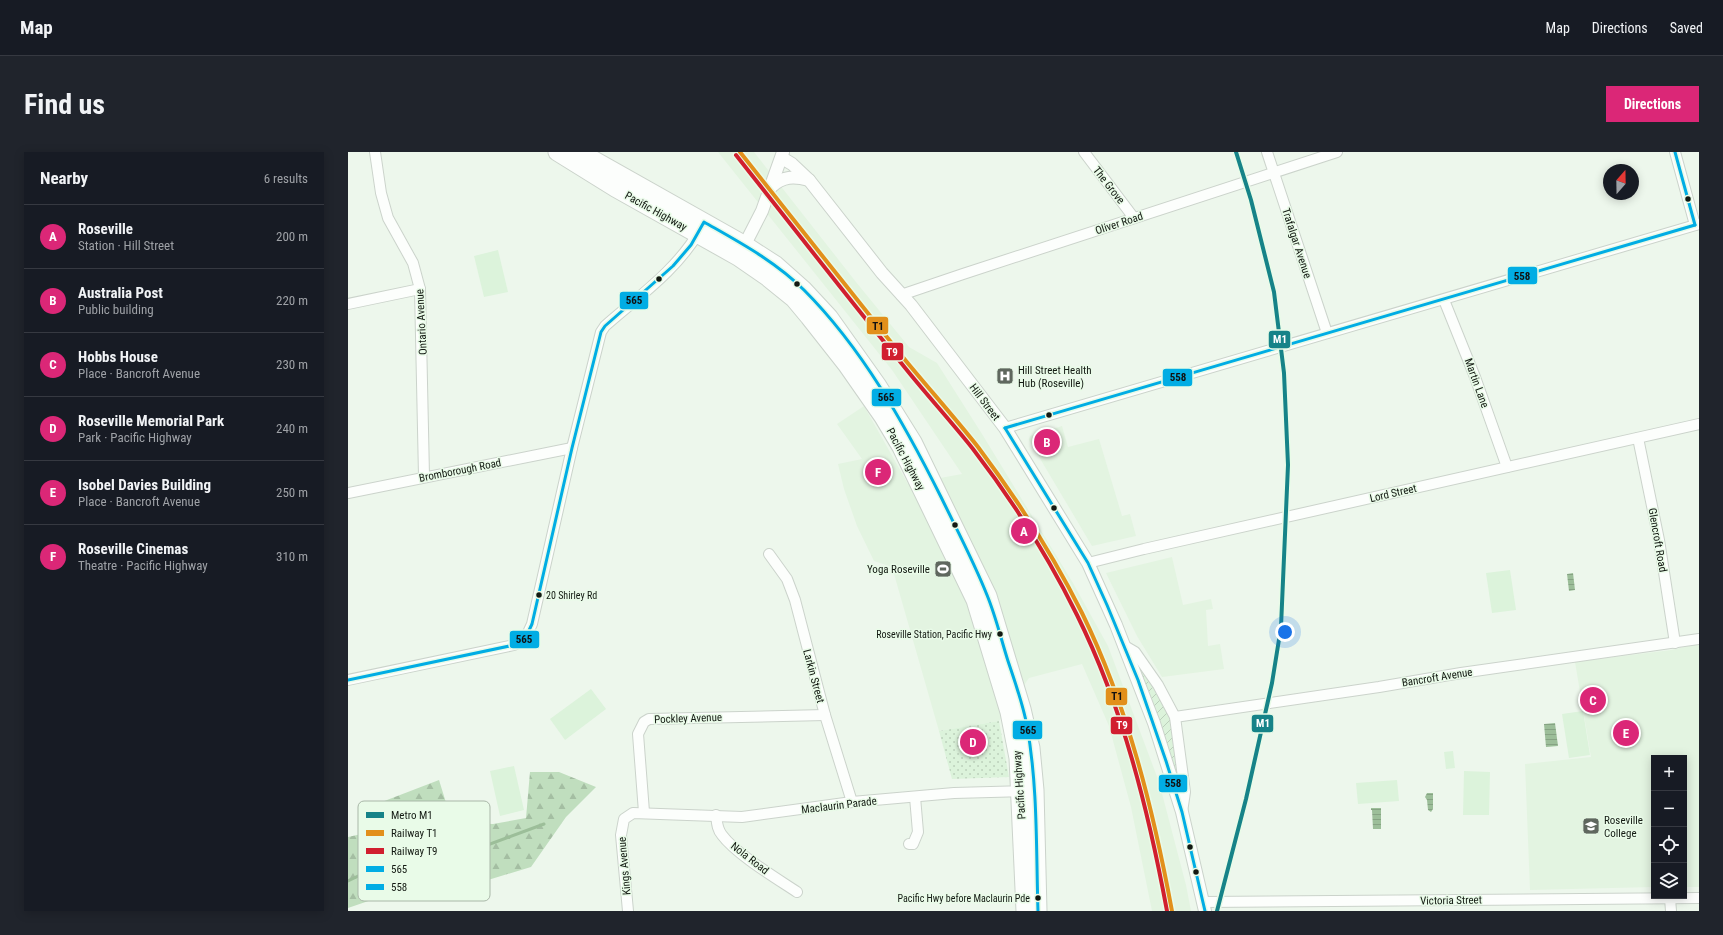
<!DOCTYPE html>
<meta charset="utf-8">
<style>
:root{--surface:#171b24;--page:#20242c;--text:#f1f3f6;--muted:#9ea1a6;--line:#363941;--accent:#db2777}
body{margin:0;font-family:"Roboto Condensed",sans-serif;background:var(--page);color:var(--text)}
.controls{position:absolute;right:12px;bottom:12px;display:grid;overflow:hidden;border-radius:0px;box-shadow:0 2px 10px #0003}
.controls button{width:36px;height:36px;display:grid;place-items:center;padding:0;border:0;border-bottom:1px solid var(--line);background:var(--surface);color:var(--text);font:20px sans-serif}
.compass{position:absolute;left:1255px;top:12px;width:36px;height:36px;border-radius:50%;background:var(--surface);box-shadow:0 2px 10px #0003;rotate:20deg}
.you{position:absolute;left:937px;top:480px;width:14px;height:14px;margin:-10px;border:3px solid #fff;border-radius:50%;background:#1a73e8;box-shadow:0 0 0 6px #1a73e833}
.badge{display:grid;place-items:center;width:26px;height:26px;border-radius:50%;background:var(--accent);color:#fff;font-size:13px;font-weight:700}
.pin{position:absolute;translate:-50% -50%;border:2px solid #fff;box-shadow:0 1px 4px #0006}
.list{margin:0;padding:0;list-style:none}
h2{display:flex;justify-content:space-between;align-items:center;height:52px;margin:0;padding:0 16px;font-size:17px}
h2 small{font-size:13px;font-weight:400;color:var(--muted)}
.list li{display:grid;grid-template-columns:26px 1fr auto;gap:12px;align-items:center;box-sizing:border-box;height:64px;padding:0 16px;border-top:1px solid var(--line)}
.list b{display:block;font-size:15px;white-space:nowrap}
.list p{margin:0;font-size:13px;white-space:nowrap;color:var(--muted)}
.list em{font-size:13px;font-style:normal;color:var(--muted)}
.icon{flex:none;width:22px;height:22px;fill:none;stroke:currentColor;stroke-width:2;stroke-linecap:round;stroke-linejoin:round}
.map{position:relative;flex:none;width:1351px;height:759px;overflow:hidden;border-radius:0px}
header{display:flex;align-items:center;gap:24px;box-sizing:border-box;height:56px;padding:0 20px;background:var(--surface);border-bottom:1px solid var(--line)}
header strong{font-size:19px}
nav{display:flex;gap:22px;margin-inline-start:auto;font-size:14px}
.intro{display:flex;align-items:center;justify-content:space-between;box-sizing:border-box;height:96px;padding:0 24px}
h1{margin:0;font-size:28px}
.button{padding:10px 18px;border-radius:0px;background:var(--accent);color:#fff;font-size:14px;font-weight:700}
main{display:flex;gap:24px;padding:0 24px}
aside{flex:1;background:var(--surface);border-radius:0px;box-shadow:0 2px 10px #0003}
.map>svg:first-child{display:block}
</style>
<header>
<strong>Map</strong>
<nav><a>Map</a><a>Directions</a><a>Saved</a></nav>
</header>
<div class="intro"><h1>Find us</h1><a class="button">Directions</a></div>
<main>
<aside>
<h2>Nearby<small>6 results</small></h2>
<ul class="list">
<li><span class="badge">A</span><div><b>Roseville</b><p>Station · Hill Street</p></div><em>200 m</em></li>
<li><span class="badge">B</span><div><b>Australia Post</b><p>Public building</p></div><em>220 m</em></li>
<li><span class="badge">C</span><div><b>Hobbs House</b><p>Place · Bancroft Avenue</p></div><em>230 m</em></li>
<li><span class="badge">D</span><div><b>Roseville Memorial Park</b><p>Park · Pacific Highway</p></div><em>240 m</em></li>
<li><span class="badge">E</span><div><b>Isobel Davies Building</b><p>Place · Bancroft Avenue</p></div><em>250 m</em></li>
<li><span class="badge">F</span><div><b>Roseville Cinemas</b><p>Theatre · Pacific Highway</p></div><em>310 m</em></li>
</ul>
</aside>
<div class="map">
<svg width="1351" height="759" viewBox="0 0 1351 759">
<defs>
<pattern id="forest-firs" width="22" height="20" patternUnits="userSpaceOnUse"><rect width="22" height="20" fill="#c0debe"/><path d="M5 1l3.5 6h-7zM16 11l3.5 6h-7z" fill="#a4bea2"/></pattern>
<pattern id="park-dots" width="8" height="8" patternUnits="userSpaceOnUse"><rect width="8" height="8" fill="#dcf3db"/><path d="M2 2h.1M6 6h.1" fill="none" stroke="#bcd0bb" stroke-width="1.8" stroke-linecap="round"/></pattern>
<pattern id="garden-furrows" width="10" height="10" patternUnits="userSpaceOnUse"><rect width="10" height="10" fill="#dcf3db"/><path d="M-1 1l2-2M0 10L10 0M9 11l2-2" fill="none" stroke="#bcd0bb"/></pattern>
<pattern id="water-rules" width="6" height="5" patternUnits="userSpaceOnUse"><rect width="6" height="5" fill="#9cbe99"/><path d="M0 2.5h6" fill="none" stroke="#86a383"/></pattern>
</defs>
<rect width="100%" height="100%" fill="#edf7ec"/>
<g fill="#e3f4e1">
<path d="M370 0H406L508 130 561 195 589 211 634 282 725 431 760 494 811 630 838 733 843 759H804L783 655 761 574 734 512 681 526 651 569 591 579 544 415 526 409 509 374 496 337 490 312 514 307 489 272 516 254 560 332 614 322 544 218Z"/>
<path d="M714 274 720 295 751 287 774 364 782 362 788 384 744 394 681 288 682 284Z"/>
<path d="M824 405 835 453 863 447 865 457 858 458 860 494 872 492 876 517 814 525 789 484 758 421Z"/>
<path d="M1351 492V735H1336V606H1306V735L1182 738 1177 612 1243 605 1227 510 1323 498Z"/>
</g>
<g fill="#dcf3db">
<path d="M150 98 160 140 136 145 126 104Z"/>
<path d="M1162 418 1168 458 1144 461 1138 421Z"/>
<path d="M243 537 258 557 217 588 202 567Z"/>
<path d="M1235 559 1242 603 1221 606 1214 562Z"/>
<path d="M1105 599 1107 616 1098 617 1096 600Z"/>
<path d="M166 614 176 658 152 664 142 619Z"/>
<path d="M1116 619 1142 620 1141 663H1115Z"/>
<path d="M1049 628 1051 649 1010 652 1008 631Z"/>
</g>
<path fill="url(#forest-firs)" d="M182 620H211L248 635 218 665 183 715 140 728 70 732 0 756V685L27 679 26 653 91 628 104 670 145 672 178 666Z"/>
<path fill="url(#park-dots)" d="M651 569 661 625 604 627 591 579Z"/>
<path fill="url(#garden-furrows)" d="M783 501 818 557 823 570 834 640Z"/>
<g fill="url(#water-rules)">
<path d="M1225 421 1227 438 1221 439 1219 422Z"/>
<path d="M1207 571 1210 594 1198 595 1196 572Z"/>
<path d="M1079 641H1085V657L1083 660 1080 658 1079 648 1077 645Z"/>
<path d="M1023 656H1033V677H1025L1024 658H1023Z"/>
</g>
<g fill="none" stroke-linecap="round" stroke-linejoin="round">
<path stroke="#9cbe99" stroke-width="3" d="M0 729 31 714 126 698 196 672"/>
<g stroke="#cbd3cb" stroke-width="12">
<g id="minor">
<path d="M27 0 33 41 40 66 65 111 72 137 76 324"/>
<path d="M736 0 786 66"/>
<path d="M919 0 979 181"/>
<path d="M1327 0 1347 73"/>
<path d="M553 143 615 122 989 0"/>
<path d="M1096 148 1127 225 1159 315"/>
<path d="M0 152 72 137"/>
<path d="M657 276 1351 72"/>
<path d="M1290 286 1311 388 1327 491"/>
<path d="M0 341 224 296"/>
<path d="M421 402 439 427 447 448 477 563 504 650"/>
<path d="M740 411 796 397 1351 272"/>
<path d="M775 493 787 500 810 533 827 565 837 640 834 660"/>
<path d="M0 528 166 493 177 487 184 472 224 296 253 180 257 174C290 145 330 117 352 78"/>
<path d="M827 565 1031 535 1113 521 1351 487"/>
<path d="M296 660 290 582 296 570 301 567 477 563"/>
<path d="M368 663C369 671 369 677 374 683 388 702 428 726 449 740"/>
<path d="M561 692H565L570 680 567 645"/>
<path d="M1322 746 1323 759"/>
<path d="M855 750 1351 746"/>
<path d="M280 759 273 683 276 667 285 661 394 665 504 650 606 641 677 639"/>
</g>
</g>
<g stroke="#cbd3cb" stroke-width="14">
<g id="tertiary">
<path d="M434 6 444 12 461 28 534 121 563 153 657 276 740 411 768 473 806 571 834 660 857 759"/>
<path d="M423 35C435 24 446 24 461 28"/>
<path d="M393 100 414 59 435 0"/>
</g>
</g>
<g stroke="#cbd3cb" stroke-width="19">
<g id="trunk">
<path d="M209 0 267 36 390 105 419 125 446 147 461 165 498 212 535 265 553 295 627 448 661 560 670 606 677 759"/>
<path d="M232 0 397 93 428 113 455 137 481 165 530 234 565 290 640 444 674 557 683 596 687 638 690 759"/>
</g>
</g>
<use href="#minor" stroke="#fcfefc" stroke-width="10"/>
<use href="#tertiary" stroke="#fcfefc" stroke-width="12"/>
<use href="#trunk" stroke="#fcfefc" stroke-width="17"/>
<g stroke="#e9fbe8" stroke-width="6">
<path id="bus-1" d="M0 528 166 493 177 487 184 472 224 296 253 180 257 174 325 114 343 93 356 70C391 90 427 109 456 138 514 196 556 271 593 345 609 378 626 410 639 443 648 465 653 487 660 509 667 530 675 552 679 574 690 635 688 698 690 759"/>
</g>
<g stroke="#e9fbe8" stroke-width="6">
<g id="bus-2">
<path d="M1327 0 1347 73"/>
<path d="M657 276 1347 73"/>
<path d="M657 276 740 411 759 453 790 528 818 609 834 660 857 759"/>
</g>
</g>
<use href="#bus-1" stroke="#01ade4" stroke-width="3"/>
<use href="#bus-2" stroke="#01ade4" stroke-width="3"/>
<g stroke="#e9fbe8" stroke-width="7">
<path id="rail-1" d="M392 0C447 70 503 140 558 209 582 238 607 266 630 295 669 347 705 403 734 461 780 555 805 657 824 759"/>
</g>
<g stroke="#e9fbe8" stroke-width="7">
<path id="rail-2" d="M388 3C443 73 498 143 554 212 577 241 602 268 625 297 665 349 700 404 729 463 775 556 800 657 819 759"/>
</g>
<use href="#rail-1" stroke="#e2901b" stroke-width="4"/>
<use href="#rail-2" stroke="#d11f2f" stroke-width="4"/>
<g stroke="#e9fbe8" stroke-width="7">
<path id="metro-1" d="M869 759 898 647 924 531 933 475 940 313 936 221 926 140 903 48 888 0"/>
</g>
<use href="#metro-1" stroke="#168388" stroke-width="4"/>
</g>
<defs>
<g id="hospital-square" transform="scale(0.9)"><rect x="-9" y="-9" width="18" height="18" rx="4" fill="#5f675e" stroke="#e9fbe8"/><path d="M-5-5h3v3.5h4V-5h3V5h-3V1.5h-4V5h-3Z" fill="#fff"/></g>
<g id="stadium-square" transform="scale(0.9)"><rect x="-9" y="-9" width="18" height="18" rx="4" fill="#5f675e" stroke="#e9fbe8"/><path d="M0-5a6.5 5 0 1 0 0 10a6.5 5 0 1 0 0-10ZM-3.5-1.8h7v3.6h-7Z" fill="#fff"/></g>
<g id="school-square" transform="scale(0.9)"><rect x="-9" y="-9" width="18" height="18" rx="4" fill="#5f675e" stroke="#e9fbe8"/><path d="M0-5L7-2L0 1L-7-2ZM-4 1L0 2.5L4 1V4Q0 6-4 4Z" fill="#fff"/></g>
</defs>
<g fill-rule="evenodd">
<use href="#hospital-square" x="657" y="224"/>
<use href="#stadium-square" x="595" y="417"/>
<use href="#school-square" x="1243" y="674"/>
</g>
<g fill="#131912" stroke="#e9fbe8" stroke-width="1.5">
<circle cx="1340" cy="47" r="3.5"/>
<circle cx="311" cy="127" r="3.5"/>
<circle cx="449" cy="132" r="3.5"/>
<circle cx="701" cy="263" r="3.5"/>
<circle cx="706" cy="356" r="3.5"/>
<circle cx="607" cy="373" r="3.5"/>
<circle cx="191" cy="443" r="3.5"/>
<circle cx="652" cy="482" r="3.5"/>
<circle cx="842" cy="695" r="3.5"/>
<circle cx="848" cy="720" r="3.5"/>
<circle cx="690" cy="746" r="3.5"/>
</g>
<g text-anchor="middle" stroke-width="3" stroke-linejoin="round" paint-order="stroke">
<g font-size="10" fill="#131912" stroke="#e9fbe8" text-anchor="end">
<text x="198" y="447" text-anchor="start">20 Shirley Rd</text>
<text x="644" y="486">Roseville Station, Pacific Hwy</text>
<text x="682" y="750">Pacific Hwy before Maclaurin Pde</text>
</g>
<g font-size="11" fill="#131912" stroke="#e9fbe8">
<text transform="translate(761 33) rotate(52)" y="4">The Grove</text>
<text transform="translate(308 59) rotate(29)" y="4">Pacific Highway</text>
<text transform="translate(771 71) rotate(-18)" y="4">Oliver Road</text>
<text transform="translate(949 91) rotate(72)" y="4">Trafalgar Avenue</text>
<text transform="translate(73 170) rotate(-93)" y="4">Ontario Avenue</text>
<text transform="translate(1129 231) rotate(70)" y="4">Martin Lane</text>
<text transform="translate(637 250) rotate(53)" y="4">Hill Street</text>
<text transform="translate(558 307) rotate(62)" y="4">Pacific Highway</text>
<text transform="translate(112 318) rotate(-11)" y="4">Bromborough Road</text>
<text transform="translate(1045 341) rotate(-13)" y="4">Lord Street</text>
<text transform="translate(1310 388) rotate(80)" y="4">Glencroft Road</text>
<text transform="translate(466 524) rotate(75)" y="4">Larkin Street</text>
<text transform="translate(1089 525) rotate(-9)" y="4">Bancroft Avenue</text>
<text transform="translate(340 566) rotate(-2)" y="4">Pockley Avenue</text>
<text transform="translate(671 633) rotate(-94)" y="4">Pacific Highway</text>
<text transform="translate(491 653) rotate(-7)" y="4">Maclaurin Parade</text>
<text transform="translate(402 706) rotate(38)" y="4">Nola Road</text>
<text transform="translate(276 714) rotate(-95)" y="4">Kings Avenue</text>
<text transform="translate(1103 748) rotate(-1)" y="4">Victoria Street</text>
</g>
<g font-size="11" fill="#131912" stroke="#e9fbe8" text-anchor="start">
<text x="670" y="222">Hill Street Health<tspan x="670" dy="13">Hub (Roseville)</tspan></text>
<text x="582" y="421" text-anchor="end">Yoga Roseville</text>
<text x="1256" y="672">Roseville<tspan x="1256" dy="13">College</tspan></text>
</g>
</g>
<rect x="10" y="649" width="132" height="100" rx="6" fill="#e9fbe8" stroke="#a9b7a8" stroke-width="1"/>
<rect x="18" y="660" width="18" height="6" fill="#168388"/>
<rect x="18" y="678" width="18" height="6" fill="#e2901b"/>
<rect x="18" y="696" width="18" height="6" fill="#d11f2f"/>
<rect x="18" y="714" width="18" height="6" fill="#01ade4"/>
<rect x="18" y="732" width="18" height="6" fill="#01ade4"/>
<g font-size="11" fill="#131912">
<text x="43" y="667">Metro M1</text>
<text x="43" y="685">Railway T1</text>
<text x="43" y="703">Railway T9</text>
<text x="43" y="721">565</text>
<text x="43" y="739">558</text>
</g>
<g stroke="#e9fbe8" stroke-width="1.5">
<rect x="1159" y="114" width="31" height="19" rx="4" fill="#01ade4"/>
<rect x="271" y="139" width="30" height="19" rx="4" fill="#01ade4"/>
<rect x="518" y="164" width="23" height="19" rx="4" fill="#e2901b"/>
<rect x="920" y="178" width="23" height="19" rx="4" fill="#168388"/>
<rect x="533" y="190" width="23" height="19" rx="4" fill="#d11f2f"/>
<rect x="814" y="216" width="31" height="19" rx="4" fill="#01ade4"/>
<rect x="523" y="236" width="31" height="19" rx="4" fill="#01ade4"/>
<rect x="161" y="478" width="31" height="19" rx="4" fill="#01ade4"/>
<rect x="757" y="535" width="23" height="19" rx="4" fill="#e2901b"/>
<rect x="903" y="562" width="23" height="19" rx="4" fill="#168388"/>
<rect x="762" y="564" width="23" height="19" rx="4" fill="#d11f2f"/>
<rect x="664" y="568" width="31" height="20" rx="4" fill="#01ade4"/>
<rect x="810" y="622" width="30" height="19" rx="4" fill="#01ade4"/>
</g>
<g font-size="11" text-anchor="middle" font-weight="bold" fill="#fff">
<text x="932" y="191">M1</text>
<text x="544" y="204">T9</text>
<text x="915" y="575">M1</text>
<text x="774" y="577">T9</text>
</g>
<g font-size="11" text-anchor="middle" font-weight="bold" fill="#111">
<text x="1174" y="128">558</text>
<text x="286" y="152">565</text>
<text x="530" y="178">T1</text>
<text x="830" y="229">558</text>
<text x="538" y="249">565</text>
<text x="176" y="491">565</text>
<text x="769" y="548">T1</text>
<text x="680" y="582">565</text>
<text x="825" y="635">558</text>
</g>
</svg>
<div class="controls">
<button>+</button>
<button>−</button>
<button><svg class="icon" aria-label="locate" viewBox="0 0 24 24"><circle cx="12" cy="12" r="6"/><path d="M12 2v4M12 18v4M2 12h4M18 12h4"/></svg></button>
<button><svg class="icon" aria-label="layers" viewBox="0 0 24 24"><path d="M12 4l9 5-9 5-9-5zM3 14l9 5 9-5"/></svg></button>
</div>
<svg class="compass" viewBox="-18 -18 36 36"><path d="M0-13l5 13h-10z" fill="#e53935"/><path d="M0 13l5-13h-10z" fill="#9ea1a6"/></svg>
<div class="you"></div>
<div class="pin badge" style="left:676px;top:379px">A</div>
<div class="pin badge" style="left:699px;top:290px">B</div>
<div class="pin badge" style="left:1245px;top:548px">C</div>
<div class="pin badge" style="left:625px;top:590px">D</div>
<div class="pin badge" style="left:1278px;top:581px">E</div>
<div class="pin badge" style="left:530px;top:320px">F</div>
</div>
</main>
